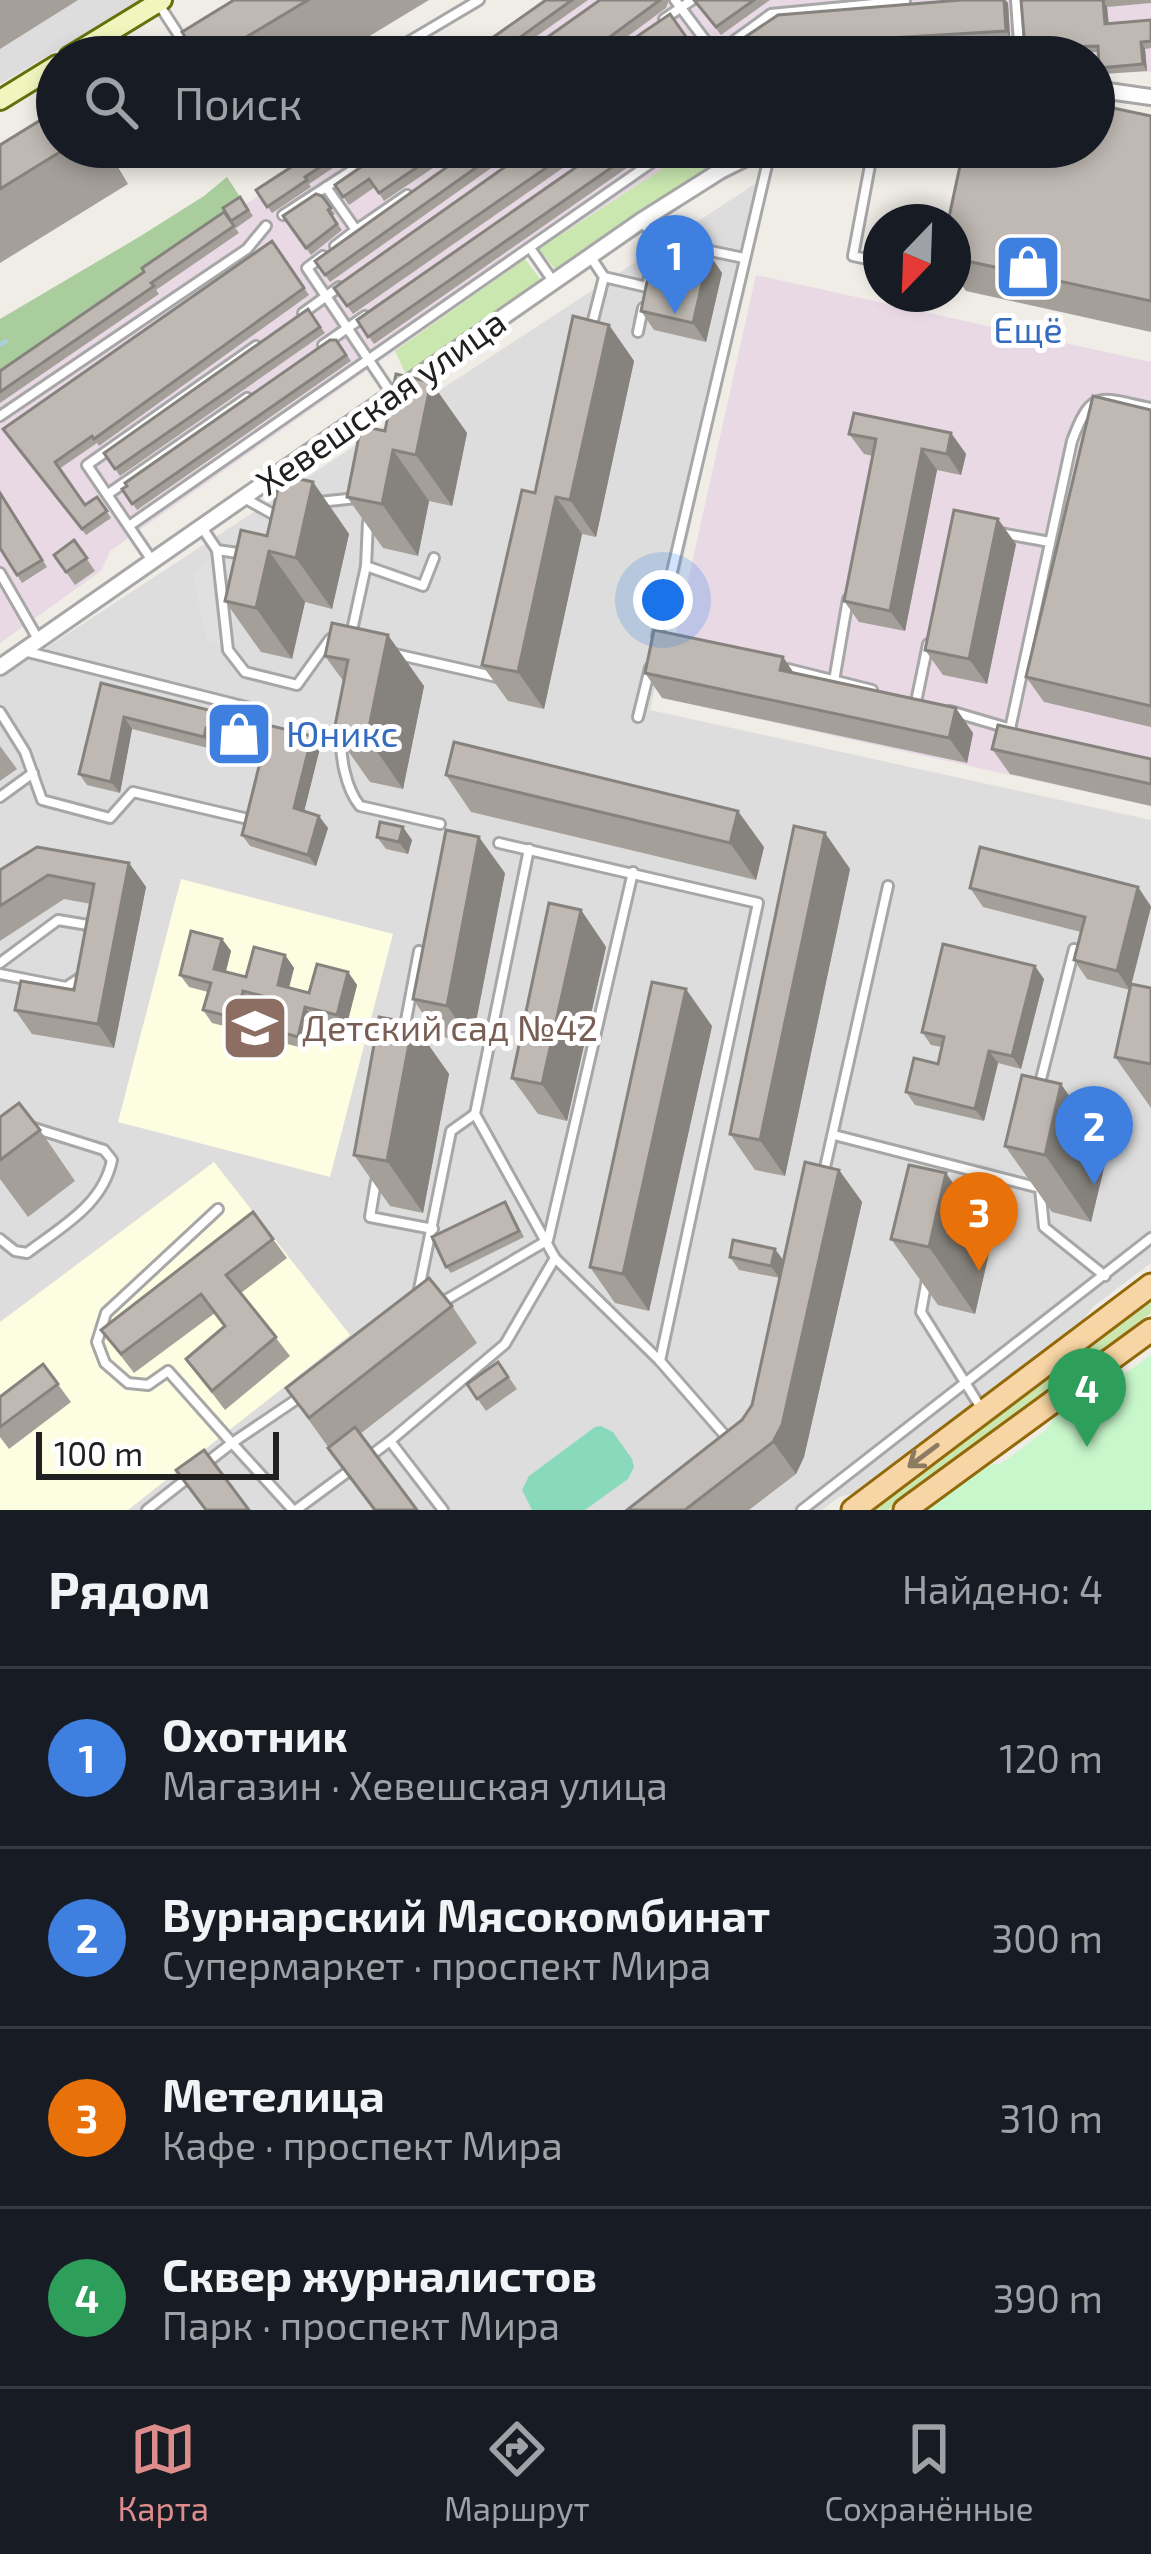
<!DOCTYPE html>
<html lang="ru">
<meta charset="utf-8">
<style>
:root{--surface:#171b24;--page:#20242c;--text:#f1f3f6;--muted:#9ea1a6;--line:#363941;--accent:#dd8c8c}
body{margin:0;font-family:"Exo 2",sans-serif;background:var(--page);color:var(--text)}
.compass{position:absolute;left:863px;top:204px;width:108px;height:108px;border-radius:50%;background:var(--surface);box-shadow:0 6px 18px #0003;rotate:203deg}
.scale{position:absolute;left:36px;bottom:30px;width:243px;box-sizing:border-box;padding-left:12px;border:6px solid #202020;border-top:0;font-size:33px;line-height:42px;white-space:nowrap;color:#202020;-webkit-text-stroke:9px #fff;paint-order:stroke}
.you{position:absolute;left:663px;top:600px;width:42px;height:42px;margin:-30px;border:9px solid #fff;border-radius:50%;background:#1a73e8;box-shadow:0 0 0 18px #1a73e833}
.badge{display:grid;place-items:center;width:78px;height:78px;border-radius:50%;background:var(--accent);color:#fff;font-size:39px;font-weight:700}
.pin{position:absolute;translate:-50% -99px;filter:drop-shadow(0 3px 6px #0008)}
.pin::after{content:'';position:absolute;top:63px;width:42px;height:36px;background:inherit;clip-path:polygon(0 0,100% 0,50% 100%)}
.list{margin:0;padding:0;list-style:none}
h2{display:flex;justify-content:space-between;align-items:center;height:156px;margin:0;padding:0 48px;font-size:51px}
h2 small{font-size:39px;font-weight:400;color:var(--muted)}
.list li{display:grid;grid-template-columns:78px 1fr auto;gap:36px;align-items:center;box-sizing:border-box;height:180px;padding:0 48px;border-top:3px solid var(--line)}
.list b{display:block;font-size:45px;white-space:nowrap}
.list p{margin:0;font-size:39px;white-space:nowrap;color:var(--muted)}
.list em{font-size:39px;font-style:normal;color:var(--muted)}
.icon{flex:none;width:66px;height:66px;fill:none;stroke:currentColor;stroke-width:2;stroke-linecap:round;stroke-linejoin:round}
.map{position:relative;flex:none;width:1151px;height:1510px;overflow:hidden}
.search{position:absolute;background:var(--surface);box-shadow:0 6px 18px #0003;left:36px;right:36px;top:36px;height:132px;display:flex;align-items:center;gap:30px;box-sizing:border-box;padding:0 42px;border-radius:66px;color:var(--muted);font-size:45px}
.sheet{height:876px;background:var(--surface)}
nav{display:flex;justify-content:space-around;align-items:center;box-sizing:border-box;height:168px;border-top:3px solid var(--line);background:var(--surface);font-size:33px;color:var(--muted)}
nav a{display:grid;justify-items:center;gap:6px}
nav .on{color:var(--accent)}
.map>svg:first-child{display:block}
</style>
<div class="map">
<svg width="1151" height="1510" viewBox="0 0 1151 1510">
<rect width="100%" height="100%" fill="#f0ede7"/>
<g fill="#dedddd">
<path d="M0 0H142L0 84Z"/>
<path d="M767 176 650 710 1151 820V1263L1094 1306 1079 1325 856 1493 839 1497 822 1510H0V678Z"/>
</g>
<g fill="#e8d9e5">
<path d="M563 0H1151V72L1094 73V57H485Z"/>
<path d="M337 147H696L539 249 110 551 101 571 0 643V382L229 219 228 215Z"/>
<path d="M756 275 1151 362V806L662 698Z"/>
</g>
<g fill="#fdfde2">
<path d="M181 879 393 934 330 1177 118 1122Z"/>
<path d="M214 1162 350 1335 128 1510H0V1322Z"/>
</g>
<g fill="#c9e7af">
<path d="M696 147H738L556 270 539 249Z"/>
<path d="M525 259 540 279 406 375 395 351Z"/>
<path d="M1151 1302V1313L888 1510H873Z"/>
</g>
<path fill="#aacd9e" d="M227 177 244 203 228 214 230 219 0 382V319L139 237 204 196Z"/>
<path fill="#c7f7cb" d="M1151 1355V1510H927L982 1467 1002 1463 1046 1430 1058 1412 1081 1394 1107 1386Z"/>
<path fill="#89dabd" d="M601 1426 613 1432 632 1459 634 1467 628 1479 585 1510H532L522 1490 529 1476 595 1427Z"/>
<path fill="#e0e0e0" d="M239 545 245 554 228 650 206 638 193 577 217 550Z"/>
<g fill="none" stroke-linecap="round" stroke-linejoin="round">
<path stroke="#a9cfdb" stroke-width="4.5" d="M0 345 6 341"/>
<g stroke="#a7a7a7" stroke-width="14">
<g id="service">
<path d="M675 0 717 56"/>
<path d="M1016 0 1020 57"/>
<path d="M158 3 193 57"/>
<path d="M664 19 692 0"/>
<path d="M716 54 771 14 905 1"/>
<path d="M383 57 479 0"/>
<path d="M914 57 1019 48"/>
<path d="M326 187 356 230 335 246"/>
<path d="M283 215 388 147"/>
<path d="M641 221 657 240"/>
<path d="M356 230 407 195"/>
<path d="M530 248 553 281"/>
<path d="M323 256 307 268 391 393"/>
<path d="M590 256 604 277 647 287"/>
<path d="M881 262 853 256 871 160 956 147"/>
<path d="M647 287 657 240 744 258"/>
<path d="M303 313 339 287"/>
<path d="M591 328 604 277"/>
<path d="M638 332 643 308"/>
<path d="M323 345 365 316"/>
<path d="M0 416 247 249 266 226"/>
<path d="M108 494 247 398"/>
<path d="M246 499 271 513 281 511"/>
<path d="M319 502 357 498"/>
<path d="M368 522 366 566 423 586 434 558"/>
<path d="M129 526 674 147"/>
<path d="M201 526 217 550 228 650 245 672 297 685 330 639 333 640"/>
<path d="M1000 533 1050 542"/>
<path d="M217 550 245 554"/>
<path d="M151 559 87 465 256 346"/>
<path d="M0 573 38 639"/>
<path d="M351 635 366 566"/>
<path d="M657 636 771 148"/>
<path d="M24 651 250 708"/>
<path d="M395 654 497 677"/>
<path d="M788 669 872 690"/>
<path d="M834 681 848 599"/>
<path d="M916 702 928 644"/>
<path d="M950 711 1011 729"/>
<path d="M0 712 25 752 42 800 110 818 133 792 244 818"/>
<path d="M638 717 650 668"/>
<path d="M1010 729 1072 441C1092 387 1100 398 1151 408"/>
<path d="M342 733C339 755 346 789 360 806L440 824"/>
<path d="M0 797 33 773"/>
<path d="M499 843 758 903 660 1361"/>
<path d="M529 849 475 1114 555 1258 660 1361 728 1439"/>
<path d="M0 963 58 920 88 925 89 928"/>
<path d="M0 974 66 987 80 978"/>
<path d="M404 1031 419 951"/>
<path d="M1039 1087 1074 949"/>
<path d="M834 1135 1040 1188 1044 1227 1105 1276"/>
<path d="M824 1172 888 886"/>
<path d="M376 1181 370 1217 433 1229"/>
<path d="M0 1239 15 1251 27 1253C61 1227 103 1205 112 1160L104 1150 31 1127"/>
<path d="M927 1279 921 1312 981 1408"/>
<path d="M418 1294 451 1131 475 1114"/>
<path d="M439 1304 548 1240 633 872"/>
<path d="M390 1441 505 1344 555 1258"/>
<path d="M370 1456 390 1441 443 1510"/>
<path d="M205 1464 232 1443 168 1371 148 1385 128 1383 105 1363 97 1342 106 1313 218 1209"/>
<path d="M147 1510 189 1477"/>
<path d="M293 1510 232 1443 303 1395"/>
<path d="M296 1510 353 1468"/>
<path d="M802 1510 1151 1238"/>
</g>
</g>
<g stroke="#a7a7a7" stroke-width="20">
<g id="minor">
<path d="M1094 89 1151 97"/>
<path d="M0 667 641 221 720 171 768 147"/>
</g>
</g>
<g stroke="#65720b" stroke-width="24">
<g id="secondary">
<path d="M69 57 162 0"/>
<path d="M0 100 57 65"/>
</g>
</g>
<g stroke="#936808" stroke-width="27">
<g id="primary">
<path d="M853 1510 1151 1285"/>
<path d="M905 1510 1151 1330"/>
</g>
</g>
<use href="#service" stroke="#fff" stroke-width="8"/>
<use href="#minor" stroke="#fff" stroke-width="14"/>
<use href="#secondary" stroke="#f2f6be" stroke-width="18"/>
<use href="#primary" stroke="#f7d5a4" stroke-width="21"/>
</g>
<g fill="#a59f9a">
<path d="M0 0H78L0 49Z"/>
<path d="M234 0H429L335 57H198Z"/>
<path d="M546 0H588L517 50 514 56H521L600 0H669L666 8 601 56 607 57 670 14 697 52 690 56 465 57Z"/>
<path d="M694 0H770L721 35Z"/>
<path d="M961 0H1006L1008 3 1010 37 793 51 784 57H735Z"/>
<path d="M1021 0H1151V3L1107 7 1109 24 1151 20V48L1145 49 1147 71 1104 74 1099 68 1098 52 1030 55 1025 48Z"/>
<path d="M1151 116V332L966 291 953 273V222Z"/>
<path d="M0 145 105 147 128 184 0 263Z"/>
<path d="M322 147H364L309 184 311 187 272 213 256 190Z"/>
<path d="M390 147H464L384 201 375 187 349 205 335 185Z"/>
<path d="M475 147H521L330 282 315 261Z"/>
<path d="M533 147H593L353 314 334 288Z"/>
<path d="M605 147H657L374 344 357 320Z"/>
<path d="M322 196 335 214 332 216 342 230 311 255 283 216Z"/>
<path d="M240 197 253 216 236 228 223 208Z"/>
<path d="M224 212 239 233 156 290 159 294 0 403V371L144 272Z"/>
<path d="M272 241 309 295 99 446 97 443 59 469 85 505 97 497 111 518 86 535 3 429Z"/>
<path d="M709 254 722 273 706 342 654 330 641 311Z"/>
<path d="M308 309 325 333 120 476 104 453Z"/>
<path d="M609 325 634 361 596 537 582 534 544 709 508 701 482 665 535 493Z"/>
<path d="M336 340 351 361 137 510 122 489Z"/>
<path d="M431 382 467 433 452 506 429 501 418 556 383 548 347 497 385 431Z"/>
<path d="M1151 410V727L1044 702 1026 677Z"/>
<path d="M951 433 966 454 961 475 937 470 905 631 859 622 844 601 873 456 864 454 849 434Z"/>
<path d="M313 482 349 534 332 609 305 602 292 659 261 652 225 601 267 536Z"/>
<path d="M0 492 47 567 22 583 0 548Z"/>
<path d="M74 540 95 571 75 585 54 555Z"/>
<path d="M1016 544 987 684 943 675 925 650Z"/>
<path d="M332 623 424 686 403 789 370 782 334 731 344 682 325 656Z"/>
<path d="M783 657 794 674 973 733 967 763 662 698 645 673Z"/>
<path d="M101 683 312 736 320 748 304 811 328 828 316 866 250 846 242 835 263 751 215 739 212 749 132 729 120 793 87 785 79 774Z"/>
<path d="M0 746 17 769 0 781Z"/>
<path d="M992 749 1151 759V806L1010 774Z"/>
<path d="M446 775 764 847 756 880 471 812Z"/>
<path d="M825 833 850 869 785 1176 755 1170 730 1134Z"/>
<path d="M377 837 412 840 408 854 386 849Z"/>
<path d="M129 863 146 887 114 1048 32 1034 15 1010 74 990 91 904 64 899 0 941V870Z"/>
<path d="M505 873 472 1042 438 1036 413 999Z"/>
<path d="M1138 887 1151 906 1131 984 1151 988V1108L1115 1057 1130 990 1087 979 1074 960 1081 932 983 907 970 888Z"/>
<path d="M581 910 606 947 567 1121 538 1114 512 1078Z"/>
<path d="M222 939 231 951 226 972 246 977 285 955 294 968 289 988 309 993 348 972 357 985 346 1028 314 1020 307 1049 275 1041 266 1028 271 1009 251 1004 244 1031 212 1023 203 1010 208 992 189 987 180 975Z"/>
<path d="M1044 979 1021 1069 998 1063 984 1121 915 1105 906 1092 938 1064 942 1047 931 1045 922 1032Z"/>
<path d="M413 1023 449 1074 423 1213 390 1206 354 1155Z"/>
<path d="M712 1026 649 1311 615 1303 590 1267Z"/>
<path d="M0 1117 40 1130 75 1181 28 1217 0 1179Z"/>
<path d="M1005 1146 1108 1151 1091 1222 1052 1212Z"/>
<path d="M839 1170 862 1202 804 1457 796 1474 749 1510H627L742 1420 752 1405 780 1278 739 1270 730 1257 784 1261Z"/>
<path d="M509 1208 524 1237 451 1273 446 1267Z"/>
<path d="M253 1212 287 1258 241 1293 290 1356 225 1410 186 1359 224 1326 215 1313 134 1373 101 1330Z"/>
<path d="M891 1239 992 1240 975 1314 938 1305Z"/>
<path d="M452 1306 477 1343 360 1434 417 1510H373L286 1388Z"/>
<path d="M498 1362 517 1389 486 1411 467 1384Z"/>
<path d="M43 1364 71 1402 9 1449 0 1437V1397Z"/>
</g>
<g fill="#86827d">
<path d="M1004 0 1008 3 1010 37 1006 31Z"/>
<path d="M1103 0 1107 7 1109 30 1105 24Z"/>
<path d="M1141 42 1145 49 1147 71 1143 64Z"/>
<path d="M512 43 517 50 513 57 508 49Z"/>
<path d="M103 147 108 152 128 184Z"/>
<path d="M709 254 722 273 706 342 693 323Z"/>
<path d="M609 325 634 361 596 537 570 500Z"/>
<path d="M431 382 467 433 452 506 416 455Z"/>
<path d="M951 433 966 454 961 475 947 454Z"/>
<path d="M922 449 937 470 905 631 890 611Z"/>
<path d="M393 450 429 501 418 556 382 504Z"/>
<path d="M313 482 349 534 332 609 296 558Z"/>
<path d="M556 497 582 534 544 709 518 672Z"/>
<path d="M998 519 1016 544 987 684 969 659Z"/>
<path d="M269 551 305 602 292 659 256 608Z"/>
<path d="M388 635 424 686 403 789 367 737Z"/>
<path d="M783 657 800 682 780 670Z"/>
<path d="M956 708 973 733 967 763 949 738Z"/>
<path d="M124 717 132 729 120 793 111 782Z"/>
<path d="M206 728 215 739 212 749 204 737Z"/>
<path d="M312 736 320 748 302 820 294 808Z"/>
<path d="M738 811 764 847 756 880 730 843Z"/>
<path d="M319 816 328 828 316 866 308 855Z"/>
<path d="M403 827 412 840 408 854 399 842Z"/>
<path d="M825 833 850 869 785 1176 760 1140Z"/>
<path d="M479 837 505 873 472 1042 447 1006Z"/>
<path d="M129 863 146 887 114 1048 98 1024Z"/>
<path d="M1138 887 1151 907 1130 990 1117 971Z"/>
<path d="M581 910 606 947 567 1121 542 1084Z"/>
<path d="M222 939 231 951 223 981 214 969Z"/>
<path d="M285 955 294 968 286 998 278 985Z"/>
<path d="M1035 966 1044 979 1021 1069 1012 1056Z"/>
<path d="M348 972 357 985 346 1028 337 1015Z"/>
<path d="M686 989 712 1026 649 1311 623 1274Z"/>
<path d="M243 991 251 1004 244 1031 236 1018Z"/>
<path d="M305 1007 314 1020 307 1049 298 1037Z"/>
<path d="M413 1023 449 1074 423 1213 387 1161Z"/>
<path d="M989 1051 998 1063 984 1121 975 1109Z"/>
<path d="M1061 1084 1108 1151 1091 1222 1045 1155Z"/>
<path d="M839 1170 862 1202 804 1457 796 1474 773 1442Z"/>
<path d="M946 1173 992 1240 975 1314 929 1247Z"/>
<path d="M775 1249 784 1261 780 1279 771 1266Z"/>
</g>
<g fill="#c0b9b3" stroke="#86827d" stroke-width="3">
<path d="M234 0H308L213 57H198L182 32Z"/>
<path d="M546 0H572L512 43 508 49 512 56H521L600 0H660L596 47 598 55 607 57 670 14 691 44 685 49 691 57H465Z"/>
<path d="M694 0H754L716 27Z"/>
<path d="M961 0H1004L1006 31 789 44 771 57H735L729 48 778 15Z"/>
<path d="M1021 0H1105H1103L1105 24 1151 20V41L1141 42 1143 64 1099 68 1098 46 1025 48Z"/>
<path d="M1094 104 1151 116V301L953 258V222H948L964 147H1094Z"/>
<path d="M57 110V147H68L0 189V145Z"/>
<path d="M322 147H350L305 177 307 180 267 207 256 190Z"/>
<path d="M390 147H447L379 193 369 179 343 197 335 185Z"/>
<path d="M475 147H505L325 275 315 261Z"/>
<path d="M533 147H576L347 306 334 288Z"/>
<path d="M605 147H641L368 337 357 320Z"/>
<path d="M316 194 322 196 331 208 328 210 337 224 306 248 283 216Z"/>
<path d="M240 197 248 210 231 221 223 208Z"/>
<path d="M224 212 234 226 151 283 154 286 0 392V371L144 272 142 268Z"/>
<path d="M272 241 304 288 94 439 92 436 55 462 85 505 97 497 107 511 82 529 3 429Z"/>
<path d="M682 248 709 254 693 323 641 311 648 277 674 283Z"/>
<path d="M308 309 320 327 115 469 104 453Z"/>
<path d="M573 316 609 325 570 500 556 497 518 672 482 665 522 490 535 493Z"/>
<path d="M330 340H336L346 355 132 504 122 489 127 486 125 483Z"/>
<path d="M396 374 431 382 416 455 393 450 382 504 347 497 361 426 385 431Z"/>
<path d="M1093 396 1151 410V706L1026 677Z"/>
<path d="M854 413 951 433 947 454 922 449 890 611 844 601 876 439 849 434Z"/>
<path d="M281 475 313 482 296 558 269 551 256 608 225 601 241 530 267 536Z"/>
<path d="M0 493 42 560 17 575 0 548Z"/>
<path d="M954 510 998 519 969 659 925 650Z"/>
<path d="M74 540 87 558 66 572 54 555Z"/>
<path d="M332 623 388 635 367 737 334 731 348 660 325 656Z"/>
<path d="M654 630 783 657 780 670 956 708 949 738 645 673Z"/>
<path d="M101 683 312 736 294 808 319 816 308 855 242 835 265 742 206 728 204 737 124 717 111 782 79 774Z"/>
<path d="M998 725 1151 759V784L992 749Z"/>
<path d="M454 742 738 811 730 843 446 775Z"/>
<path d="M380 822 403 827 399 842 377 837Z"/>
<path d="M794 826 825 833 760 1140 730 1134Z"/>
<path d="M446 830 479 837 447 1006 413 999Z"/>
<path d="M37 847 129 863 98 1024 15 1010 21 981 74 990 94 884 48 875 0 906V870Z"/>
<path d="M980 847 1138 887 1117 971 1074 960 1085 917 970 888Z"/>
<path d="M549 903 581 910 542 1084 512 1078Z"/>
<path d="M191 931 222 939 214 969 246 977 254 947 285 955 278 985 309 993 317 964 348 972 337 1015 305 1007 298 1037 266 1028 274 999 243 991 236 1018 203 1010 211 983 180 975Z"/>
<path d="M943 944 1035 966 1012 1056 989 1051 975 1109 906 1092 914 1058 938 1064 944 1037 922 1032Z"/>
<path d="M652 982 686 989 623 1274 590 1267Z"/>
<path d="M1131 984 1151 988V1064L1115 1057Z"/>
<path d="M379 1017 413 1023 387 1161 354 1155Z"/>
<path d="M1022 1075 1061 1084 1045 1155 1005 1146Z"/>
<path d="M19 1103 40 1130 0 1160V1117Z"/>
<path d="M805 1162 839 1170 782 1425 773 1442 685 1510H627L742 1420 752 1405Z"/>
<path d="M909 1165 946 1173 929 1247 891 1239Z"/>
<path d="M505 1202 519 1231 446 1267 432 1237Z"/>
<path d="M253 1212 273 1239 226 1275 276 1337 212 1391 186 1359 225 1326 201 1294 121 1354 101 1330Z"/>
<path d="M733 1240 775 1249 771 1266 730 1257Z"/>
<path d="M429 1278 452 1306 309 1418 286 1388Z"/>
<path d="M498 1362 508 1377 477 1399 467 1384Z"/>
<path d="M43 1364 58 1384 0 1427V1397Z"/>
<path d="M355 1427 417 1510H375L328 1448Z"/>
<path d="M204 1450 249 1510H206L176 1470Z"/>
</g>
<defs><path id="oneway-shaft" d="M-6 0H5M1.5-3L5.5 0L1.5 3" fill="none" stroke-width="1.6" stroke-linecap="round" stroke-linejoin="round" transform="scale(3)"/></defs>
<use stroke="#8c7a62" href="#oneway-shaft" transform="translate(923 1456) rotate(143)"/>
<defs>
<g id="shop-square" transform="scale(3.45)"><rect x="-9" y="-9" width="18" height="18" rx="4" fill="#3f7fe0" stroke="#fff"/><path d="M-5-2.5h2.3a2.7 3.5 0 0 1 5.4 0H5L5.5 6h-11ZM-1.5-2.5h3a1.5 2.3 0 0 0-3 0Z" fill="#fff"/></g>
<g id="school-square" transform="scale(3.45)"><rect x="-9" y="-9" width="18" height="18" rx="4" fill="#8d6e63" stroke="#fff"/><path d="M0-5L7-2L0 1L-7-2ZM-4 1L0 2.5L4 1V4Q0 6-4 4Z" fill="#fff"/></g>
</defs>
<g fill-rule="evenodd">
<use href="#shop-square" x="1028" y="267"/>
<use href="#shop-square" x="239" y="734"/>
<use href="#school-square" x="255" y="1028"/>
</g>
<g text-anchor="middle" stroke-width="10" stroke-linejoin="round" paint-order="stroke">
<g font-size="36" fill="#366cbe" stroke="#fff">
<text x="1028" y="343">Ещё</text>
<text x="286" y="747" text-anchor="start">Юникс</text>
</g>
<g font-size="36" fill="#202020" stroke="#fff">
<text transform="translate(381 402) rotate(-35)" y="13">Хевешская улица</text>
</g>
<g font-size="36" fill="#785e54" stroke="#fff" text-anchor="start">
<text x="302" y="1041">Детский сад №42</text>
</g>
</g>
</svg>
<svg class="compass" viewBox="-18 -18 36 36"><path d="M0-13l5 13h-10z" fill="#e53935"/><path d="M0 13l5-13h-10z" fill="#9ea1a6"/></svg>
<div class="scale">100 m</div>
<div class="you"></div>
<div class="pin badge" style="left:675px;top:314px;background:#3f7fe0">1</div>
<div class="pin badge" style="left:1094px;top:1185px;background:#3f7fe0">2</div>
<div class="pin badge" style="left:979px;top:1271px;background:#e8710a">3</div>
<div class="pin badge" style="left:1087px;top:1447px;background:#2e9e5b">4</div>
<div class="search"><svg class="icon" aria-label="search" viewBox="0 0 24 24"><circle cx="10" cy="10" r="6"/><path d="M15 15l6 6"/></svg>Поиск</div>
</div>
<section class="sheet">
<h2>Рядом<small>Найдено: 4</small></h2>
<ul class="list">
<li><span class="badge" style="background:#3f7fe0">1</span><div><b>Охотник</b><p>Магазин · Хевешская улица</p></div><em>120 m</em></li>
<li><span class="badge" style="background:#3f7fe0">2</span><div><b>Вурнарский Мясокомбинат</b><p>Супермаркет · проспект Мира</p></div><em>300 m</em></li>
<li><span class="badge" style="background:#e8710a">3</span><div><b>Метелица</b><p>Кафе · проспект Мира</p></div><em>310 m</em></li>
<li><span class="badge" style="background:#2e9e5b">4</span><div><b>Сквер журналистов</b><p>Парк · проспект Мира</p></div><em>390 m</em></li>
</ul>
</section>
<nav>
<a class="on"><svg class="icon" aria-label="map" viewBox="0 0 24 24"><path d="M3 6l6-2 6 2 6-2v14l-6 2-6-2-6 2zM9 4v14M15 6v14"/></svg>Карта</a>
<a><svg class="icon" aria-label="directions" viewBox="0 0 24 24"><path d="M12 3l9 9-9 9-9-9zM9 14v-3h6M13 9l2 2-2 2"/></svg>Маршрут</a>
<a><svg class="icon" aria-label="saved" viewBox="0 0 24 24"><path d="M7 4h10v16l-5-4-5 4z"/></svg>Сохранённые</a>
</nav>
